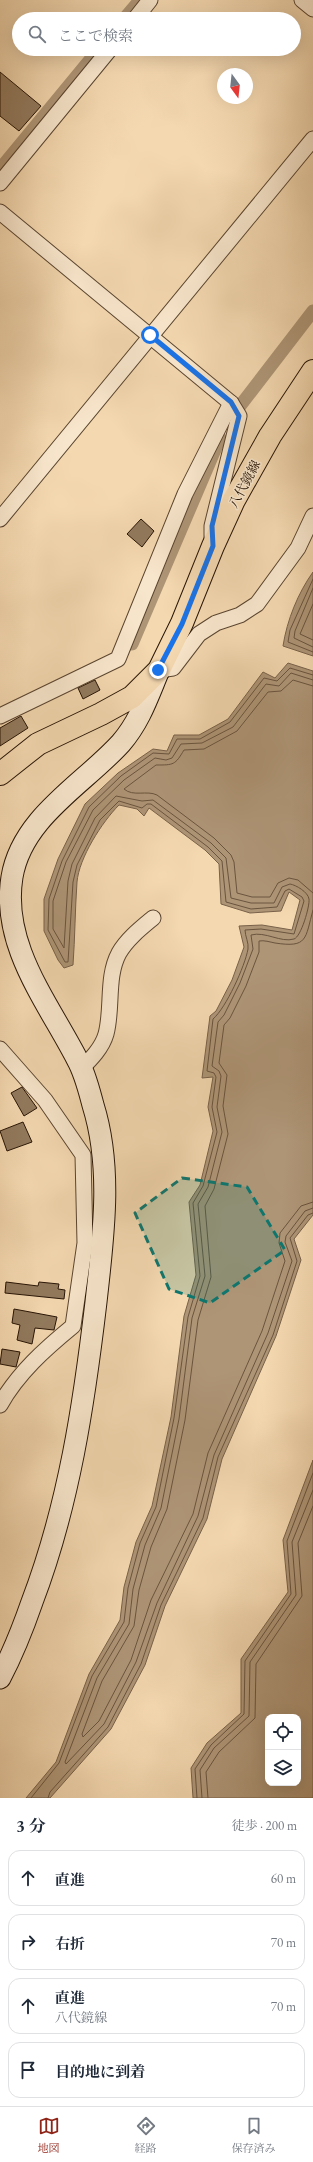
<!DOCTYPE html>
<html lang="ja">
<meta charset="utf-8">
<style>
:root{--surface:#fff;--page:#f2f2f3;--text:#1f2937;--muted:#747a83;--line:#e0e1e3;--accent:#8f2418}
body{margin:0;font-family:"EB Garamond","Noto Serif JP",serif;background:var(--page);color:var(--text)}
.controls{position:absolute;right:12px;bottom:12px;display:grid;overflow:hidden;border-radius:8px;box-shadow:0 4px 16px #0002}
.controls button{width:36px;height:36px;display:grid;place-items:center;padding:0;border:0;border-bottom:1px solid var(--line);background:var(--surface);color:var(--text);font:20px sans-serif}
.compass{position:absolute;left:217px;top:68px;width:36px;height:36px;border-radius:50%;background:var(--surface);box-shadow:0 4px 16px #0002;rotate:165deg}
.stop{position:absolute;width:12px;height:12px;margin:-9px;border:3px solid #1a73e8;border-radius:50%;background:#fff}
.stop.end{background:#1a73e8;border-color:#fff;box-shadow:0 1px 4px #0008}
.list{margin:0;padding:0;list-style:none}
h2{display:flex;justify-content:space-between;align-items:center;height:52px;margin:0;padding:0 16px;font-size:17px}
h2 small{font-size:13px;font-weight:400;color:var(--muted)}
.list li{display:grid;grid-template-columns:26px 1fr auto;gap:12px;align-items:center;box-sizing:border-box;height:56px;margin:0 8px 8px;padding:0 8px;border:1px solid var(--line);border-radius:12px}
.list b{display:block;font-size:15px;white-space:nowrap}
.list p{margin:0;font-size:13px;white-space:nowrap;color:var(--muted)}
.list em{font-size:13px;font-style:normal;color:var(--muted)}
.icon{flex:none;width:22px;height:22px;fill:none;stroke:currentColor;stroke-width:2;stroke-linecap:round;stroke-linejoin:round}
.map{position:relative;flex:none;width:313px;height:1798px;overflow:hidden}
.search{position:absolute;background:var(--surface);box-shadow:0 4px 16px #0002;left:12px;right:12px;top:12px;height:44px;display:flex;align-items:center;gap:10px;box-sizing:border-box;padding:0 14px;border-radius:22px;color:var(--muted);font-size:15px}
.sheet{height:308px;background:var(--surface)}
nav{display:flex;justify-content:space-around;align-items:center;box-sizing:border-box;height:56px;border-top:1px solid var(--line);background:var(--surface);font-size:11px;color:var(--muted)}
nav a{display:grid;justify-items:center;gap:2px}
nav .on{color:var(--accent)}
.map>svg:first-child{display:block}
</style>
<div class="map">
<svg width="313" height="1798" viewBox="0 0 313 1798">
<rect width="100%" height="100%" fill="#f4d8b0"/>
<filter id="stains"><feTurbulence type="fractalNoise" baseFrequency=".005" numOctaves="4"/><feColorMatrix values="0 0 0 0 .2 0 0 0 0 .09 0 0 0 0 .02 0 0 0 .5 -.17"/></filter>
<radialGradient id="worn" r=".72"><stop offset=".6" stop-color="#630" stop-opacity="0"/><stop offset="1" stop-color="#630" stop-opacity=".3"/></radialGradient>
<g fill="#ae9576" stroke="#786149" fill-rule="evenodd">
<path d="M313 572V656L283 646C287 620 298 593 313 572Z"/>
<path d="M288 663 313 671V1215L294 1239 301 1260 276 1336 222 1459 207 1519 165 1606 145 1665 111 1729 50 1798H26L56 1762 89 1674 120 1620 124 1587 136 1542 152 1506 171 1417 184 1316 196 1275 189 1202 200 1185 213 1131 208 1107 213 1077 202 1078 210 1016 216 1011 232 980 244 947 239 926 262 925 292 930 300 900 289 892 281 911 250 913 221 904 219 864 205 850 149 808 144 816 137 809 119 805C102 822 79 858 77 882 75 910 75 938 73 965L64 968 58 960 44 931V899L58 859 85 804 118 773 153 749 167 751 174 735H199L228 719 263 672 275 678Z"/>
<path d="M313 1460V1798H193L191 1768 207 1743 241 1713V1659L288 1592 283 1540ZM268 1717H298V1783H268Z"/>
</g>
<g fill="none" stroke-linecap="round" stroke-linejoin="round">
<g stroke="#6a543e" stroke-width="1">
<path d="M313 579 290 630 288 642 313 652"/>
<path d="M313 588 295 631 294 638 313 647"/>
<path d="M313 604 300 634 313 640"/>
<path d="M313 680 291 673 279 686 266 684 233 727 202 743 181 744 172 758 166 760 155 758 124 780 93 810 66 862 53 901V929L64 948 68 881 72 864 95 818 116 796 142 801 153 800 211 843 226 858 231 898 251 903H274L282 887 290 884C296 885 308 892 309 899 310 906 301 937 294 939 281 943 265 931 251 935L253 949 240 983 224 1015 218 1022 212 1066 219 1071 221 1076 217 1107 222 1132 208 1187 198 1204 205 1276 192 1318 179 1419 161 1508 145 1545 133 1589 129 1624 97 1678 65 1762 66 1764 104 1724 136 1662 157 1603 198 1516 214 1455 268 1333 292 1261 285 1242 286 1236 305 1211 313 1208"/>
<path d="M313 686 293 680 281 691 268 692 237 731 204 749 184 750C175 765 174 765 156 765L124 789C133 797 147 790 157 795L214 838 231 855 234 862 237 893 252 897H270L278 883 289 878 298 880 313 893"/>
<path d="M313 910C305 939 308 948 275 943 270 942 264 940 259 941V952L246 986 230 1018 224 1025 219 1063 227 1075 223 1106 228 1134 214 1189 205 1206 211 1277 198 1320 185 1420 167 1509 151 1547 139 1590 134 1626 102 1681 82 1734 83 1737 99 1721 131 1660 151 1600 193 1514 208 1453 262 1331 285 1261 279 1243 280 1233 301 1206 313 1202"/>
<path d="M31 1798 59 1763 92 1676 124 1622 128 1588 140 1543 156 1507 174 1418 188 1317 200 1276 193 1203 203 1186 217 1132 212 1107 216 1077 214 1073 207 1071 213 1019C226 1008 245 966 248 949 249 943 245 936 245 930L261 929 294 934 304 901 302 897 289 889 285 891 277 907 251 909 226 902 222 861 208 847 151 804H147L142 808 119 801 100 820 77 865 73 882 68 962H65L48 930 49 899 62 861 89 807 121 776 153 753 169 754 177 739H200L230 722 264 678 277 681 290 668 313 675"/>
<path d="M48 1798 50 1792 108 1727 141 1664 161 1605 203 1518 218 1457 273 1335 297 1261 290 1238 308 1215 313 1213"/>
<path d="M197 1798 195 1769 211 1745 244 1714 245 1661 291 1594 287 1541 313 1473"/>
<path d="M202 1798 200 1770 214 1748 249 1716 250 1662 296 1595 292 1542 313 1490"/>
<path d="M208 1798 206 1772 219 1752 255 1718 256 1664 302 1596 298 1543 313 1506"/>
</g>
<g stroke="#ae9576" stroke-width="13">
<path d="M124 19 140 0"/>
<path d="M0 169 99 49"/>
<path d="M240 406 313 311"/>
<path d="M132 644 220 438"/>
</g>
</g>
<g fill="#927a5e" stroke="#271405">
<path d="M0 72 41 106 19 131 0 116Z"/>
<path d="M141 519 154 531 142 547 127 534Z"/>
<path d="M95 680 100 690 83 699 78 688Z"/>
<path d="M21 716 28 728 0 746V728Z"/>
<path d="M22 1087 37 1108 24 1116 11 1093Z"/>
<path d="M23 1122 32 1142 7 1151 0 1131Z"/>
<path d="M6 1282 38 1286 39 1282 59 1284 58 1289 65 1290 64 1299 5 1293Z"/>
<path d="M14 1309 57 1317 54 1330 35 1328 32 1344 17 1340 20 1325 12 1323Z"/>
<path d="M2 1349 20 1352 16 1367 0 1364Z"/>
</g>
<g fill="none" stroke-linecap="round" stroke-linejoin="round">
<g stroke="#5a4530" stroke-width="17">
<g id="street">
<path d="M302 0 313 9"/>
<path d="M135 19 150 0"/>
<path d="M0 183 110 49"/>
<path d="M0 212 231 403 239 416 212 526V537"/>
<path d="M0 519 313 139"/>
<path d="M159 670 173 668 199 634 216 623 240 615 257 604 298 548 313 516"/>
<path d="M0 716 118 659 185 494 231 403"/>
<path d="M0 1049 45 1100 83 1155 85 1243 73 1326C45 1349 18 1373 0 1405"/>
<path d="M81 1069C91 1059 102 1048 106 1034 113 1008 106 977 119 953 127 939 141 928 153 918"/>
</g>
</g>
<g stroke="#271405" stroke-width="23">
<path id="secondary" d="M0 1678C13 1653 23 1628 32 1602 69 1505 84 1404 96 1302 103 1238 113 1169 93 1105 89 1090 85 1073 77 1059 47 1001 1 945 12 877 22 817 84 784 121 743 140 721 148 696 159 670"/>
</g>
<g stroke="#271405" stroke-width="24">
<path id="primary" d="M0 774 38 744 101 714 132 697 159 670 182 623 213 546 234 500 270 436 313 371"/>
</g>
<use href="#street" stroke="#f8e6cc" stroke-width="15"/>
<use href="#secondary" stroke="#f8e6cc" stroke-width="21"/>
<use href="#primary" stroke="#f4d8b0" stroke-width="22"/>
</g>
<g fill="none" stroke-linecap="round" stroke-linejoin="round">
<path stroke="#1a73e8" stroke-width="5" d="M150 335 231 402 239 416 212 526 213 546 182 624 158 670"/>
</g>
<path fill="#0f766e" fill-opacity="0.2" stroke="#0f766e" stroke-width="3" stroke-dasharray="8 5" stroke-linejoin="round" d="M182 1178 247 1187 285 1250 210 1303 169 1289 135 1213Z"/>
<g text-anchor="middle" stroke-width="3" stroke-linejoin="round" paint-order="stroke">
<g font-size="13" fill="#271405" stroke="#f8e6cc">
<text transform="translate(244 484) rotate(-62)" y="5">八代鏡線</text>
</g>
</g>
<rect width="100%" height="100%" filter="url(#stains)"/>
<rect width="100%" height="100%" fill="url(#worn)"/>
</svg>
<div class="controls">
<button><svg class="icon" aria-label="locate" viewBox="0 0 24 24"><circle cx="12" cy="12" r="6"/><path d="M12 2v4M12 18v4M2 12h4M18 12h4"/></svg></button>
<button><svg class="icon" aria-label="layers" viewBox="0 0 24 24"><path d="M12 4l9 5-9 5-9-5zM3 14l9 5 9-5"/></svg></button>
</div>
<svg class="compass" viewBox="-18 -18 36 36"><path d="M0-13l5 13h-10z" fill="#e53935"/><path d="M0 13l5-13h-10z" fill="#747a83"/></svg>
<div class="stop" style="left:150px;top:335px"></div>
<div class="stop end" style="left:158px;top:670px"></div>
<div class="search"><svg class="icon" aria-label="search" viewBox="0 0 24 24"><circle cx="10" cy="10" r="6"/><path d="M15 15l6 6"/></svg>ここで検索</div>
</div>
<section class="sheet">
<h2>3 分<small>徒歩 · 200 m</small></h2>
<ul class="list">
<li><svg class="icon" aria-label="ahead" viewBox="0 0 24 24"><path d="M12 20V5M6 11l6-6 6 6"/></svg><div><b>直進</b></div><em>60 m</em></li>
<li><svg class="icon" aria-label="right" viewBox="0 0 24 24"><path d="M7 20v-9h11M14 6l5 5-5 5"/></svg><div><b>右折</b></div><em>70 m</em></li>
<li><svg class="icon" aria-label="ahead" viewBox="0 0 24 24"><path d="M12 20V5M6 11l6-6 6 6"/></svg><div><b>直進</b><p>八代鏡線</p></div><em>70 m</em></li>
<li><svg class="icon" aria-label="arrive" viewBox="0 0 24 24"><path d="M6 21V4h12l-3 4 3 4H6"/></svg><div><b>目的地に到着</b></div></li>
</ul>
</section>
<nav>
<a class="on"><svg class="icon" aria-label="map" viewBox="0 0 24 24"><path d="M3 6l6-2 6 2 6-2v14l-6 2-6-2-6 2zM9 4v14M15 6v14"/></svg>地図</a>
<a><svg class="icon" aria-label="directions" viewBox="0 0 24 24"><path d="M12 3l9 9-9 9-9-9zM9 14v-3h6M13 9l2 2-2 2"/></svg>経路</a>
<a><svg class="icon" aria-label="saved" viewBox="0 0 24 24"><path d="M7 4h10v16l-5-4-5 4z"/></svg>保存済み</a>
</nav>
